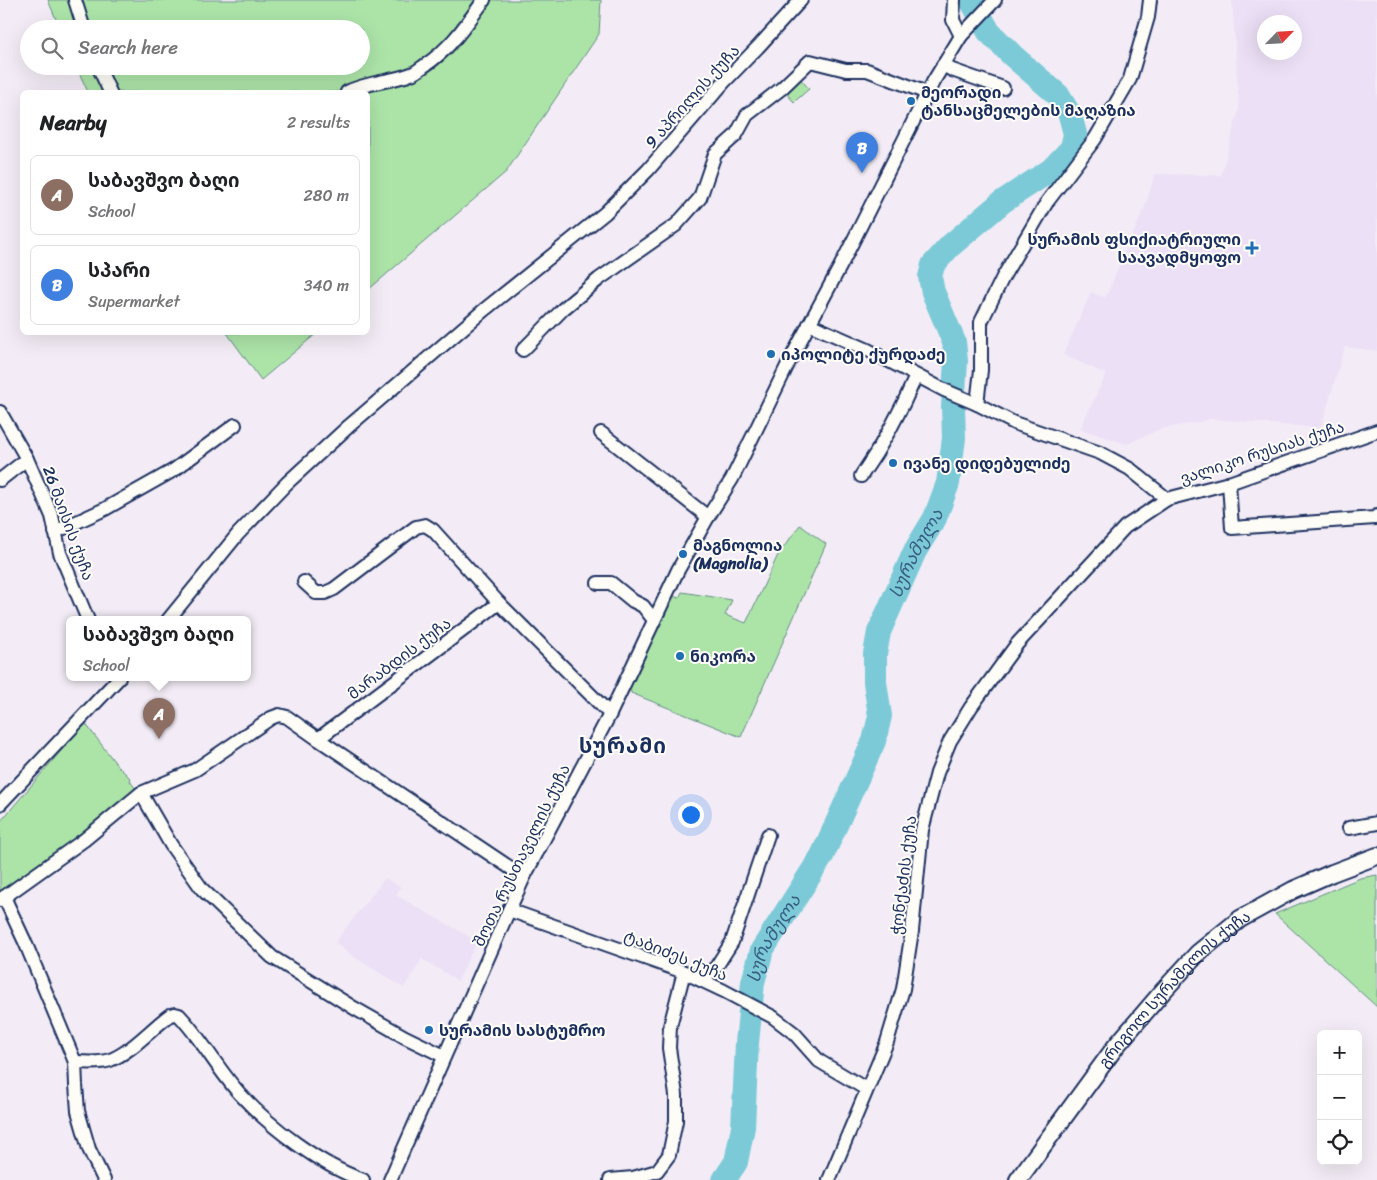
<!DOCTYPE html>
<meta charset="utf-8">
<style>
:root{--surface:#fff;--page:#f2f2f2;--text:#202124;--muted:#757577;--line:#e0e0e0;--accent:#111827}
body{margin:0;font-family:Sriracha,"Noto Sans Georgian",sans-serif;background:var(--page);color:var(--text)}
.controls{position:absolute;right:15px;bottom:15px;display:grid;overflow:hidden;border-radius:8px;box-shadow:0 5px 20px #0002}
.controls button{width:45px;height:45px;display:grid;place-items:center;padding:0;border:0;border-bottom:1px solid var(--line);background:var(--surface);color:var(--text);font:25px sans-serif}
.compass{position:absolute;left:1257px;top:15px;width:45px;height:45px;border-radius:50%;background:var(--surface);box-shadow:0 5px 20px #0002;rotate:65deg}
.you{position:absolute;left:690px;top:814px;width:18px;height:18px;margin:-12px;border:4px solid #fff;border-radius:50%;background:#1a73e8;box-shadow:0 0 0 8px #1a73e833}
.badge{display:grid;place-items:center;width:32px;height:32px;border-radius:50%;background:var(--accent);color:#fff;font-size:16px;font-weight:700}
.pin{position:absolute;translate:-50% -41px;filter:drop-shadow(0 1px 2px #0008)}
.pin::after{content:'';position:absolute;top:26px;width:18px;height:15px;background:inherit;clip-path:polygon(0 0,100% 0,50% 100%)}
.popup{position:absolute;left:66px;top:616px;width:185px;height:65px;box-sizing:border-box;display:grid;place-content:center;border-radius:8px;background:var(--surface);filter:drop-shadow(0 1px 4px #0005);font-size:16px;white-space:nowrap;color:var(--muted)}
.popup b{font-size:19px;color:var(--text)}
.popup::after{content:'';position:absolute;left:50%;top:100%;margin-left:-10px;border:10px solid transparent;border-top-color:var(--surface)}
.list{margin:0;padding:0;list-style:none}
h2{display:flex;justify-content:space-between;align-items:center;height:65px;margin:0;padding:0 20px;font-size:21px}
h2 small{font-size:16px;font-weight:400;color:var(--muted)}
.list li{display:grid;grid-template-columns:32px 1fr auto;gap:15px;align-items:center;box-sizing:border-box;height:80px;margin:0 10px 10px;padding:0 10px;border:1px solid var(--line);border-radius:8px}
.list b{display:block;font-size:19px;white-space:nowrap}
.list p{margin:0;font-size:16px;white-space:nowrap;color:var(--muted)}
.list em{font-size:16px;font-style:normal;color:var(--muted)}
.icon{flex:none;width:28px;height:28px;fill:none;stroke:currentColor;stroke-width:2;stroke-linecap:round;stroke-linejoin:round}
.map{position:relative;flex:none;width:1377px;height:1180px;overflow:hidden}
.search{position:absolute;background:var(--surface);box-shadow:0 5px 20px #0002;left:20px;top:20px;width:350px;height:55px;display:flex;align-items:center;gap:12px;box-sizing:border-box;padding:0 18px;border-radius:28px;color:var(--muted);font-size:19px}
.panel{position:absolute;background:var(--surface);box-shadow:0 5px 20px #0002;left:20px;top:90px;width:350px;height:245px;border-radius:8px}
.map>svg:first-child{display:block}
</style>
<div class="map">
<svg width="1377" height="1180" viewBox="0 0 1377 1180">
<rect width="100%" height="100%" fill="#f3ecf6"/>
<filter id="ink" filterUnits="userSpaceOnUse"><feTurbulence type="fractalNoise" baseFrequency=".02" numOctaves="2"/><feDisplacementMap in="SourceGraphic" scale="10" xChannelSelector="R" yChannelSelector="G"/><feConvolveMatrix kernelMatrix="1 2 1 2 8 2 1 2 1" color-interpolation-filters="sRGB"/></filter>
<g filter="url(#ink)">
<g fill="#ece0f6" fill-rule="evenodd">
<path d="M1232 0H1377V351L1345 347 1321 428 1210 419 1200 422 1161 429 1127 444 1080 429 1106 374 1063 355 1091 292 1105 298 1146 204 1155 174 1221 175 1239 109ZM1264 22H1294V52H1264Z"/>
<path d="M385 878 401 887 396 895 477 941 458 981 422 959 404 988 354 957 335 942Z"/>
</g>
<g fill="#ace4a8" stroke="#648a83">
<path d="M48 0H601L599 34 506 172 368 290V92H88L76 66H361V29H60Z"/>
<path d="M799 77 809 89 794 102 784 91Z"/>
<path d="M227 333H317L261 380Z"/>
<path d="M800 525 826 544 741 737 631 693 629 680 667 594 679 598 682 592 732 600 725 615 746 623 778 555Z"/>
<path d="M85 723 117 765 131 779 130 781 141 796 0 895V822Z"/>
<path d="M1377 875V1007L1275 914 1360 878Z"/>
</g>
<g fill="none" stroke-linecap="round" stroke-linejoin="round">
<path stroke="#7bcad7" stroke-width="24" id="s1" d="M724 1180 736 1162 743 1127 747 1043 753 982 762 950 822 856 874 741 880 716 875 682V654L879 632 915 551 935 518 948 483 954 438 953 407 956 361 954 342 933 292 930 277 933 265 950 246 1002 202 1051 170 1072 148 1075 134 1070 115 1058 95 1013 56 989 32 971 0"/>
<g stroke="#1b2f5e" stroke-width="16">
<g id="minor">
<path d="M75 0 84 29"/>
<path d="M954 0 953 20 961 36"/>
<path d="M943 65 952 70 1003 88"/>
<path d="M98 66 110 92"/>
<path d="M347 92C367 82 390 82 411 74 415 73 420 69 424 66 450 49 466 25 484 0"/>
<path d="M809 324 868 350 944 390 977 404 1014 423 1100 453 1130 469 1167 499"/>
<path d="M523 350 563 309 599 279 676 225 700 198 715 154 736 135 747 115 782 88 810 61 846 70H867L927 93"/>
<path d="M977 404 981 370V322L1003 277 1047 202 1095 139 1130 79 1148 17 1150 0"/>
<path d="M0 412 27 459 52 516 60 553 88 620"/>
<path d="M601 433 708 517"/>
<path d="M861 476C884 443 900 413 916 376"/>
<path d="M0 480 27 459"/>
<path d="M1229 483 1232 528 1375 518 1377 516"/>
<path d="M55 532 105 509 174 470 235 425"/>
<path d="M304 582 316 593H325L334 589 416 527 425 525 433 530 499 603 610 714"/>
<path d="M598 583H611L633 601 643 606 654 620"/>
<path d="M168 620 238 534 287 483 349 426 484 310 605 213 648 170 724 82 758 47 801 0"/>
<path d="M318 739 499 603"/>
<path d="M141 793 171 845 202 889 272 957 354 1008 405 1037 444 1056"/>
<path d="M0 804 119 678"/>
<path d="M1349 828 1377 823"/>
<path d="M4 897 25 942 75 1062 76 1085 78 1111 89 1149 104 1180"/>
<path d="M0 900 84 840 141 793 195 770 271 718 279 715 287 717 318 739 524 877"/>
<path d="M509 910 684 972 724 991 773 1017 794 1033 819 1061 866 1089"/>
<path d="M701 980 716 967 732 942 768 835"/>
<path d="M75 1062C87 1062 99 1064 110 1060 130 1053 152 1028 170 1015L175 1014 179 1015C202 1039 218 1070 240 1094 271 1128 320 1165 363 1180"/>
<path d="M390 1180 509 910 524 877 610 714 678 570 708 517 732 479 789 362 841 265 933 82 961 36 995 0"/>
<path d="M610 1180 633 1178 657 1171 669 1155 676 1121V1095L669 1048 670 1026 684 972"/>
<path d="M829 1180 887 1042 903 989 912 931 922 830 937 773 950 741 971 707 1017 644 1125 527 1167 499 1229 483 1377 431"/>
</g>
</g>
<g stroke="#1b2f5e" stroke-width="20">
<g id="major">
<path id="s2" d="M1018 1180 1116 1046 1164 990 1198 953 1240 919 1293 890 1332 873 1377 856"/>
</g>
</g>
<use href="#minor" stroke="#fdfcf7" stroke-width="12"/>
<use href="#major" stroke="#fdfcf7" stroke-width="16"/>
</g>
</g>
<g fill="#1f6fb2" stroke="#fdfcf7" stroke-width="2">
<circle cx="911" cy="101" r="5"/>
<path d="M1249.5 240.5h5v5h5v5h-5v5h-5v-5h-5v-5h5z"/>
<circle cx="771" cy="354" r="5"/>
<circle cx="893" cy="463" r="5"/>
<circle cx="683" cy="554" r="5"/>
<circle cx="680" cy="656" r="5"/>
<circle cx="429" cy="1030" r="5"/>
</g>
<g text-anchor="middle" stroke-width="4" stroke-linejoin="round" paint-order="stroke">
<g font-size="16" font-weight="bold" fill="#1b2f5e" stroke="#fdfcf7" text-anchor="start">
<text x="921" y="98">მეორადი<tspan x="921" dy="18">ტანსაცმელების მაღაზია</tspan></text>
<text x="1241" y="245" text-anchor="end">სურამის ფსიქიატრიული<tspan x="1241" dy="18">საავადმყოფო</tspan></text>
<text x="781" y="360">იპოლიტე ქურდაძე</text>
<text x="903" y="469">ივანე დიდებულიძე</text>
<text x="693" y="551">მაგნოლია<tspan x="693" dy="18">(Magnolia)</tspan></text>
<text x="690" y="662">ნიკორა</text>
<text x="439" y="1036">სურამის სასტუმრო</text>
</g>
<g font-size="16" fill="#1b2f5e" stroke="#fdfcf7">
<text transform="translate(692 96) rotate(-48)" y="6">9 აპრილის ქუჩა</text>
<text transform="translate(1262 452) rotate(-18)" y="6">ვალიკო რუსიას ქუჩა</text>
<text transform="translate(69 523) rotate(70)" y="6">26 მაისის ქუჩა</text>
<text transform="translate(399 658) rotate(-37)" y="6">მარაბდის ქუჩა</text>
<text transform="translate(521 855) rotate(-64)" y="6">შოთა რუსთაველის ქუჩა</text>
<text transform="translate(903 875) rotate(-83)" y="6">ჭონქაძის ქუჩა</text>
<text transform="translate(676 955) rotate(22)" y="6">ტაბიძეს ქუჩა</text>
<text dy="6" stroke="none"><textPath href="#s2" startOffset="248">გრიგოლ სურამელის ქუჩა</textPath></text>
</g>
<g font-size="18" font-style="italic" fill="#385e82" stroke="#fdfcf7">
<text dy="6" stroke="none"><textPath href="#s1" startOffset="671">სურამულა</textPath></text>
<text dy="6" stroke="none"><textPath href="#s1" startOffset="251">სურამულა</textPath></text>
</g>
<g font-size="21" font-weight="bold" letter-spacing="1" fill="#1b2f5e" stroke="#fdfcf7">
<text x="623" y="753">სურამი</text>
</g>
</g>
</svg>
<div class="controls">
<button>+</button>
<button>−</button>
<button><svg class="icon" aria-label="locate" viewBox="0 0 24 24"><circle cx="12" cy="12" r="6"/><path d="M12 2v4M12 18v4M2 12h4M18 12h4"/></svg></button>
</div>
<svg class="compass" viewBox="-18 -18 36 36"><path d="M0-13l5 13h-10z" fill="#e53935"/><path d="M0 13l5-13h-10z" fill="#757577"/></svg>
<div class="you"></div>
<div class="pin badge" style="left:159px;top:739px;background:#8d6e63">A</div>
<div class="popup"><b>საბავშვო ბაღი</b>School</div>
<div class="pin badge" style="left:862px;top:173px;background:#3f7fe0">B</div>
<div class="search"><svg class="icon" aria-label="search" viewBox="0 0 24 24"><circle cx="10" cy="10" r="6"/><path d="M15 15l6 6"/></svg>Search here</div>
<section class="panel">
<h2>Nearby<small>2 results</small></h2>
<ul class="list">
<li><span class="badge" style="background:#8d6e63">A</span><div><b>საბავშვო ბაღი</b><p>School</p></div><em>280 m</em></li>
<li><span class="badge" style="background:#3f7fe0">B</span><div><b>სპარი</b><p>Supermarket</p></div><em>340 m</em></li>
</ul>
</section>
</div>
